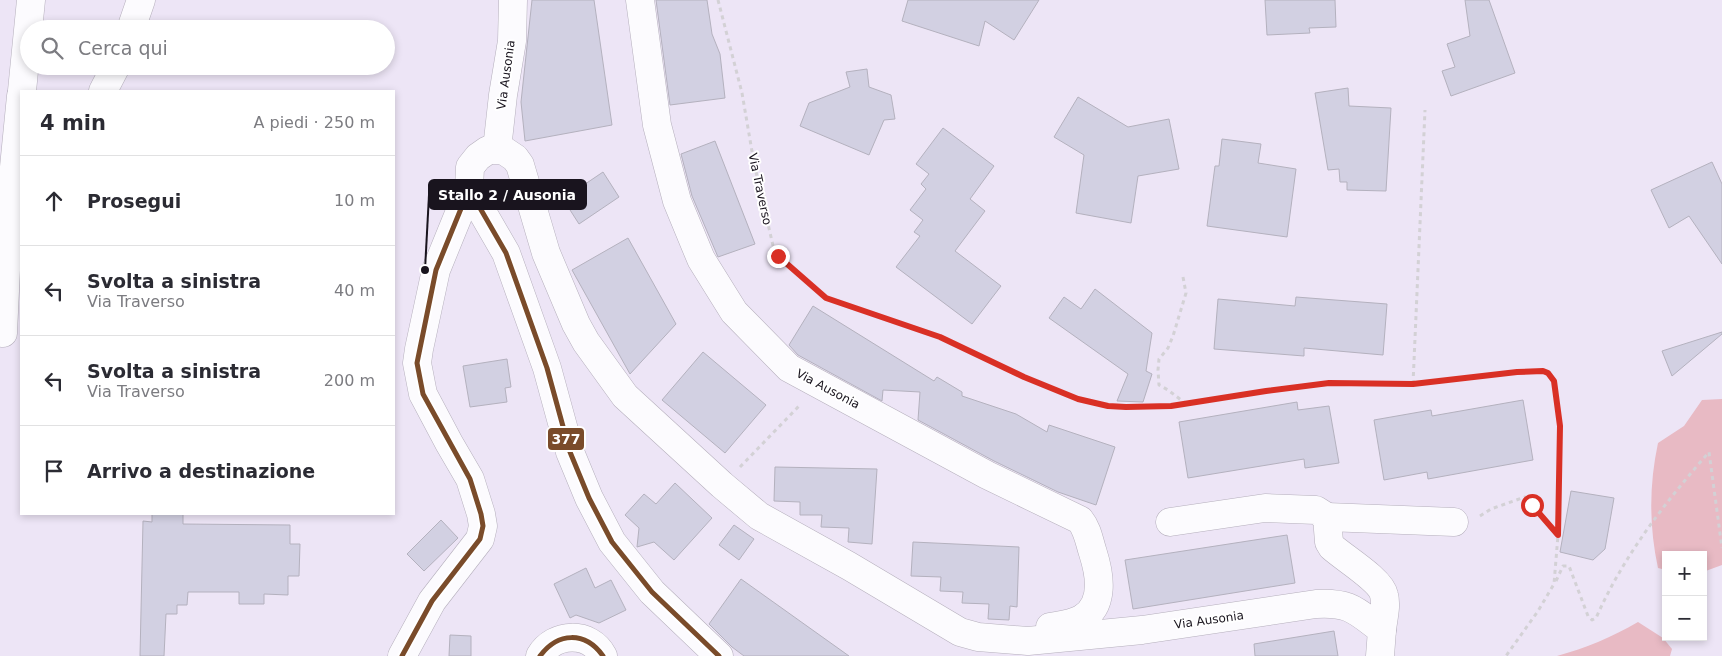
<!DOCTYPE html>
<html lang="it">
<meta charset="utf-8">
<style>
:root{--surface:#fff;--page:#f7f7f7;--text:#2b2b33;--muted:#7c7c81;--line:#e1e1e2}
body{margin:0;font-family:"DejaVu Sans",sans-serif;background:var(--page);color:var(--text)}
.controls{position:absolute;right:15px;bottom:15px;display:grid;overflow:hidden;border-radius:0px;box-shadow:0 2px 8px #0003}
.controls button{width:45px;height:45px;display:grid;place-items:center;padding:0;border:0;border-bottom:1px solid var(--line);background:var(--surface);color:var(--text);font:25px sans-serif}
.stop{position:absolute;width:15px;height:15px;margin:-11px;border:4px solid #d93025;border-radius:50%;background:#fff}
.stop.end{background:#d93025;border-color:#fff;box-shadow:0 1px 5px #0008}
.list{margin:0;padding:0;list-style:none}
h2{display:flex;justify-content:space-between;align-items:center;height:65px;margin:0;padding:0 20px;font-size:21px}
h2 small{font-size:16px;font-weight:400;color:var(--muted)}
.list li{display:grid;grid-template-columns:32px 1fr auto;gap:15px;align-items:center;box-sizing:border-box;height:90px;padding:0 20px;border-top:1px solid var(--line)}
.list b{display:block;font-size:19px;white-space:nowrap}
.list p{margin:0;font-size:16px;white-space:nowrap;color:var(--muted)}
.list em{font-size:16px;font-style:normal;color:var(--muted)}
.icon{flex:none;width:28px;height:28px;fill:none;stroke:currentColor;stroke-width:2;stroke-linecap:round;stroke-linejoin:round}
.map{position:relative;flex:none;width:1722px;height:656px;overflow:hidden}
.search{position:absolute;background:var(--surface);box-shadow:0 2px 8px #0003;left:20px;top:20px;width:375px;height:55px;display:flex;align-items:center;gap:12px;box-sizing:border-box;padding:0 18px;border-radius:28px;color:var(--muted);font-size:19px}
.panel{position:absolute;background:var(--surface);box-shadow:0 2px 8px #0003;left:20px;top:90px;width:375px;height:425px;border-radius:0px}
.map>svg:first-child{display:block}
</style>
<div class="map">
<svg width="1722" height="656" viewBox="0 0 1722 656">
<rect width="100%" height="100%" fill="#ede5f6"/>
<g fill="#e8bac4">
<path d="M1722 399V565L1703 572V555H1666V570L1658 568C1649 526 1649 485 1658 443L1684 426 1702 400Z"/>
<path d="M1638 622 1663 638 1672 649 1670 656H1557C1586 648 1612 637 1638 622Z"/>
</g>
<g fill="#d2d0e2" stroke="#b4b1be">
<path d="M532 0H594L612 125 525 141 521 102Z"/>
<path d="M656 0H707L712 34 720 54 725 98 670 105Z"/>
<path d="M908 0H1039L1014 40 985 21 979 46 902 21Z"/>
<path d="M1265 0H1335L1336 27 1309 28 1310 33 1267 35Z"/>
<path d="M1465 0H1489L1515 73 1451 96 1442 71 1455 67 1447 44 1470 36Z"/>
<path d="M867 69 869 87 891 95 895 119 884 120 869 155 800 126 809 103 850 87 846 72Z"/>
<path d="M1348 88 1349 106 1391 108 1386 191 1347 190V182H1340L1339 169 1328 170 1315 93Z"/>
<path d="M1078 97 1128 127 1169 119 1179 169 1138 176 1131 223 1076 213 1084 155 1054 137Z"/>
<path d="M943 128 994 166 970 199 985 211 955 251 1001 286 972 324 896 267 920 236 914 232 923 220 910 210 926 189 921 184 929 174 916 164Z"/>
<path d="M1222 139 1261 144 1258 163 1296 169 1287 237 1207 226 1215 166H1219Z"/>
<path d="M715 141 755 244 718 257 692 196 681 154Z"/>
<path d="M1712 162 1722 184V264L1689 216 1669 228 1651 190Z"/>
<path d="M603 172 619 197 579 224 563 199Z"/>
<path d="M628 238 676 324 630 374 572 270Z"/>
<path d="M1095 289 1152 333 1146 371 1152 374 1143 402 1117 401 1128 374 1049 318 1064 297 1081 309Z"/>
<path d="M1296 297 1387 304 1383 355 1304 348V356L1214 349 1218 299 1295 306Z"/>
<path d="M813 306 934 381 937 377 962 392V396L1016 414 1047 432 1049 425 1115 447 1096 505 1058 492 994 461 918 420 920 392 883 390 882 401 798 355 789 345Z"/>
<path d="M1722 332V334L1672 376 1662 351Z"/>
<path d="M703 352 766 405 725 453 662 400Z"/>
<path d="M507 359 511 387 505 388 507 402 470 407 463 366Z"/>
<path d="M1523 400 1533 460 1428 479 1427 472 1384 480 1374 420 1431 410 1432 416Z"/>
<path d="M1297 402 1298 410 1329 406 1339 463 1305 468 1304 459 1188 478 1179 422Z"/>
<path d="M775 467 877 469 872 544 848 542 849 528 821 527 822 515H800V502L774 501Z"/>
<path d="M675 483 712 518 674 560 654 542 637 547 639 528 625 515 644 494 656 504Z"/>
<path d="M1571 491 1614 498 1605 549 1593 560 1560 552Z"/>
<path d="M152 514H183V524L290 525V544H300L299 576H288V595L264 594V604H239V592H188L187 605H177V614H166L164 656H140L143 521 152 522Z"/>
<path d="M441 520 458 538 424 571 407 554Z"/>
<path d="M734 525 754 539 739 560 719 545Z"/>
<path d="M1287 535 1295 583 1133 609 1125 560Z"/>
<path d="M913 542 1019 547 1017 607 1010 606 1009 620 988 619 989 604 962 603 963 592 940 591 941 577 911 576Z"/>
<path d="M586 568 595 588 611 580 626 610 599 623 576 615 570 618 554 584Z"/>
<path d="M741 579 849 656H744L732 647 709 624Z"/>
<path d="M1334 631 1338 656H1255L1254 644Z"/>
<path d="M450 635 471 636V656H449Z"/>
</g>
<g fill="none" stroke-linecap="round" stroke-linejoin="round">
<g stroke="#b5afbc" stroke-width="29">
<g id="minor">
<path d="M640 0 657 125 677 201 701 259 734 312 789 368 987 475 1080 520C1088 530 1089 541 1093 553 1100 575 1105 606 1081 619 1072 624 1060 625 1050 627"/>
<path d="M131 29 141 0"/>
<path d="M22 91 31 0"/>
<path d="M103 91 116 66"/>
<path d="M497 149 503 95 512 41 513 0"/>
<path d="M3 333 8 228 21 96"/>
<path d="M1327 517 1454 522"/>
<path d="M1170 522 1265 508 1316 510 1327 517 1329 542 1332 547C1344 558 1381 580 1384 595 1387 606 1383 619 1382 630"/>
<path d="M402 656 432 601 480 539 483 526 481 514 470 479 449 443 423 394 417 363 419 349 436 270 469 189"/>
<path d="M540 656C554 632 590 631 603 656"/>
<path d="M719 656 652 592 612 542 589 498 570 452 547 368 506 253 469 189 470 167 478 157 488 150H503L515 158 520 165 546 253 576 324 586 342 625 396 722 485 759 516 849 566 960 632 978 637 1028 641 1142 630 1316 604C1351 602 1356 611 1382 630L1380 656"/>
</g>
</g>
<g stroke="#d3d1d5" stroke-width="3" stroke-dasharray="4 4" stroke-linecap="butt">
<path d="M718 0 742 93 754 163 774 250 778 256 826 298 940 337 1024 377 1078 399 1109 406 1126 407 1171 406 1266 391 1329 383 1413 384 1517 372 1543 371 1548 373 1553 381 1561 426 1558 535 1554 584 1538 611 1506 656"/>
<path d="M1183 277 1186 293 1173 336 1168 348 1159 359 1158 370 1159 385 1168 390 1185 403"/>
<path d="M1413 384 1425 110"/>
<path d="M740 467 799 406 798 405"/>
<path d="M1480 516 1491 509 1525 497 1557 535"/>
<path d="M1556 581 1563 566H1569L1588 616 1592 620 1596 618C1624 555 1664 504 1709 452L1722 548"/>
</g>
<use href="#minor" stroke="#fcfbfe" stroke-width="28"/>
<g stroke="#fff" stroke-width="9">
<g id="bus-1">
<path d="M469 189 506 253 547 368 570 452 589 498 612 542 652 592 719 656"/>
<path d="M402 656 432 601 480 539 483 526 481 514 470 479 423 394 417 363 436 270 469 189"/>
<path d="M540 656C558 632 585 631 603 656"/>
</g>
</g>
<use href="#bus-1" stroke="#7a4b2a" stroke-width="5"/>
</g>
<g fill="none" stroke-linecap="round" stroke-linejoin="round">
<path stroke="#d93025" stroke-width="6" d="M778 256 826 298 940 337 1024 377 1078 399 1108 406 1126 407 1171 406 1266 391 1329 383 1413 384 1517 372 1543 371 1548 373 1554 381 1560 426 1558 535 1532 505"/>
</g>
<g text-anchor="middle" stroke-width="4" stroke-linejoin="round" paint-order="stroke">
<g font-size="12" fill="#19141e" stroke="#fff">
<text transform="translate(506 75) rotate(-82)" y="4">Via Ausonia</text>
<text transform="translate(760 189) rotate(78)" y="4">Via Traverso</text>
<text transform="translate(828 389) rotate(28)" y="4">Via Ausonia</text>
<text transform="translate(1209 620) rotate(-8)" y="4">Via Ausonia</text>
</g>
</g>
<path fill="none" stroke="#19141e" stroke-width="2" d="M425 270L429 195"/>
<circle fill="#19141e" stroke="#fff" stroke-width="2" cx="425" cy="270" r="5"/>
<rect fill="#19141e" stroke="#19141e" stroke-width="2" x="429" y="180" width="157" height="29" rx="5"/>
<g font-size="14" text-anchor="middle" font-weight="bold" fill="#fff">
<text x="507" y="200">Stallo 2 / Ausonia</text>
</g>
<rect stroke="#fff" stroke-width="2" x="547" y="427" width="38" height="24" rx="5" fill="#7a4b2a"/>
<g font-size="14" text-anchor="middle" font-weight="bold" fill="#fff">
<text x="566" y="444">377</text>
</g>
</svg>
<div class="controls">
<button>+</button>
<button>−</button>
</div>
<div class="stop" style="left:1532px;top:505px"></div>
<div class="stop end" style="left:778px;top:256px"></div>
<div class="search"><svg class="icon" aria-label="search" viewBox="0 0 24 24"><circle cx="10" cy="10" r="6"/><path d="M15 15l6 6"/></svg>Cerca qui</div>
<section class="panel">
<h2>4 min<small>A piedi · 250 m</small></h2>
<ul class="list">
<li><svg class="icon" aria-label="ahead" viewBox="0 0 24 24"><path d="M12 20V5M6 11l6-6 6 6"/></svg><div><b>Prosegui</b></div><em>10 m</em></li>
<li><svg class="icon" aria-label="left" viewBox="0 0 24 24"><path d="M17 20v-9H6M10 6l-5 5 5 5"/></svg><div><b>Svolta a sinistra</b><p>Via Traverso</p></div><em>40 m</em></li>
<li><svg class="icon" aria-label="left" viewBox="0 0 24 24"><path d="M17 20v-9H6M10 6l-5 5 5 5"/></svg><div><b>Svolta a sinistra</b><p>Via Traverso</p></div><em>200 m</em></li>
<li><svg class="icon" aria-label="arrive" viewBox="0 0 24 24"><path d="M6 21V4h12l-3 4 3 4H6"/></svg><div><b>Arrivo a destinazione</b></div></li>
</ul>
</section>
</div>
